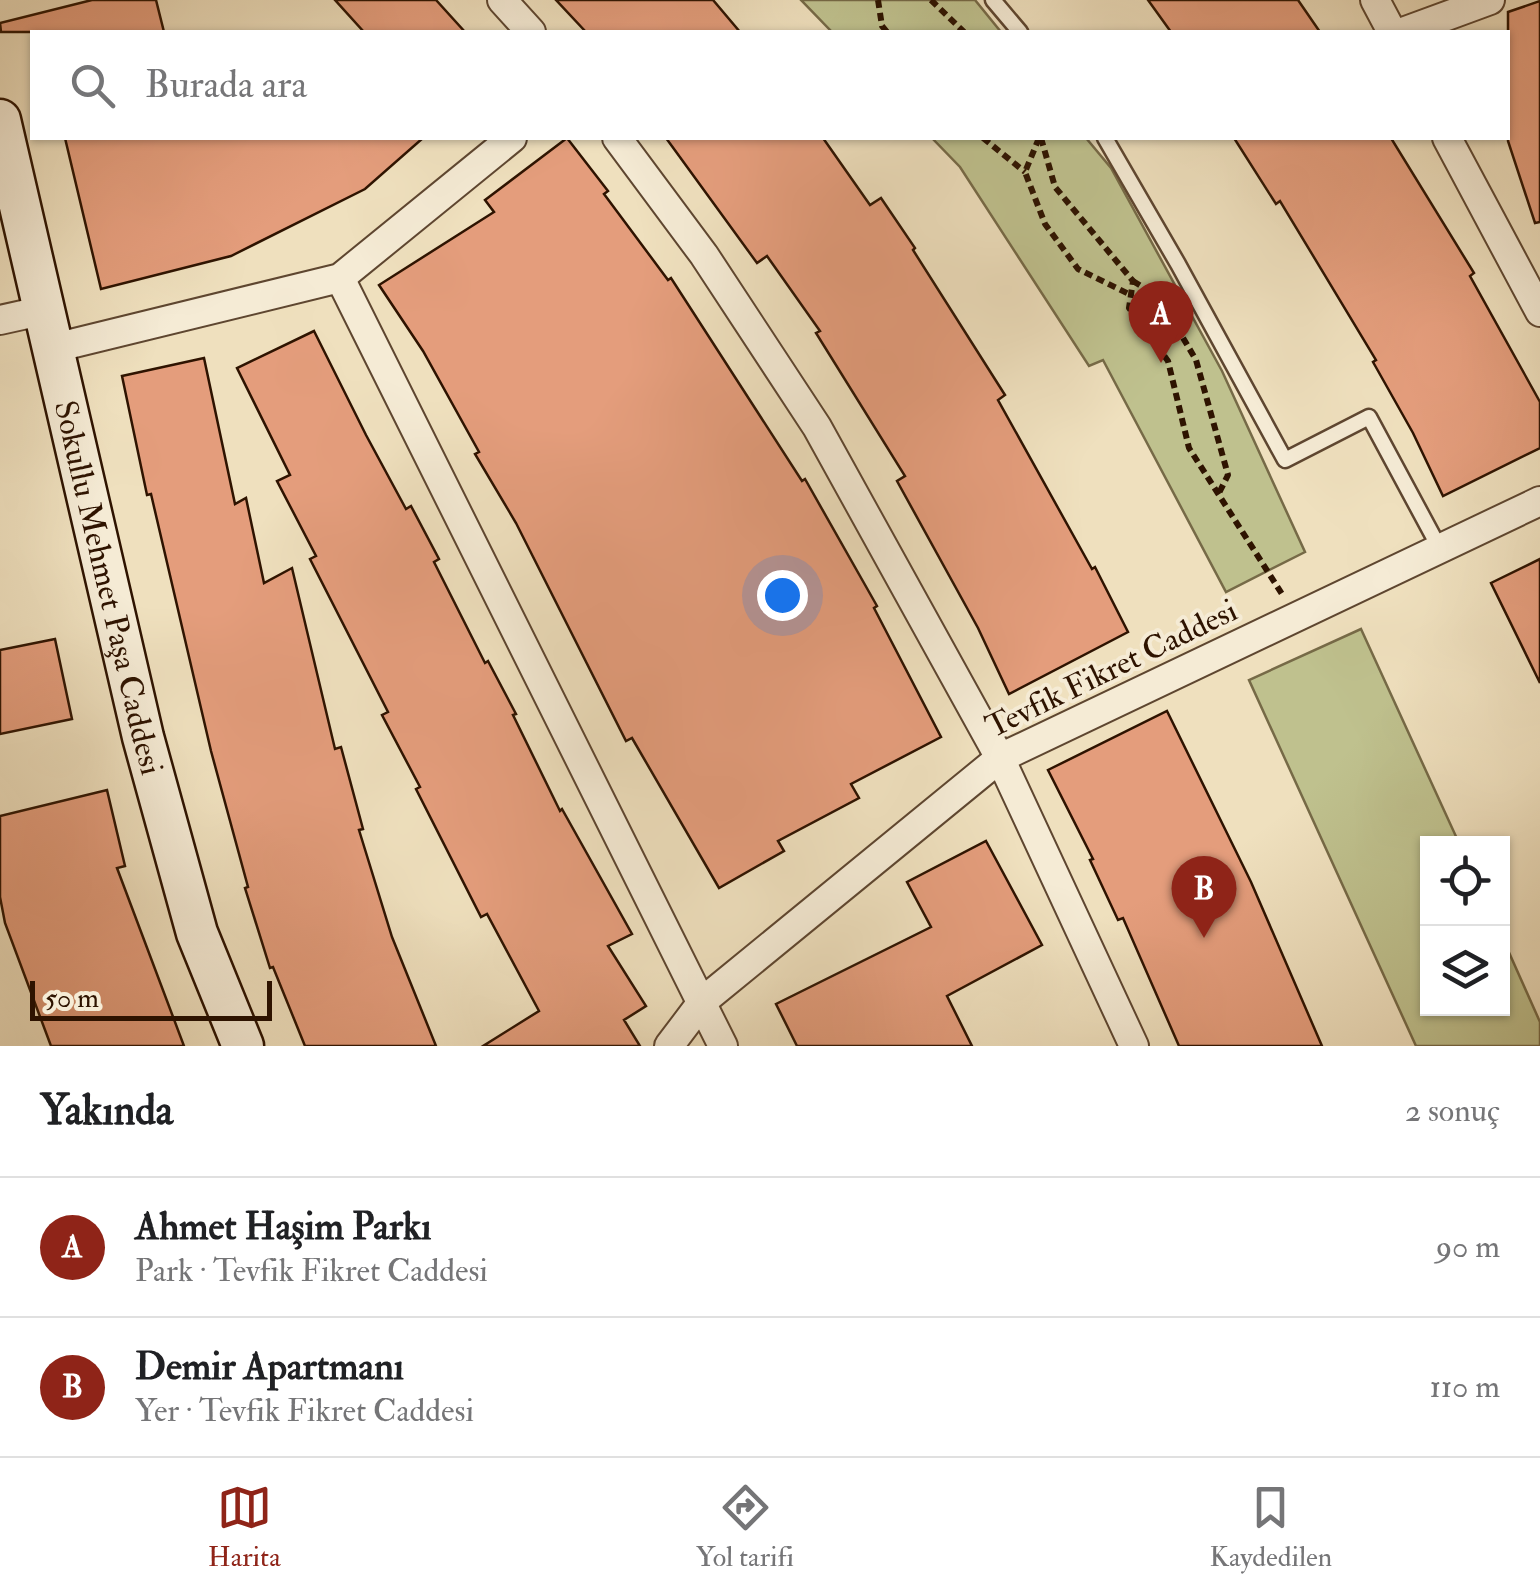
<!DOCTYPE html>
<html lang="tr">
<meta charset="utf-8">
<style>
:root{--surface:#fff;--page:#f2f2f2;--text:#202124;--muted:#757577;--line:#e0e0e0;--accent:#8f2418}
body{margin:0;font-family:"IM FELL Double Pica",serif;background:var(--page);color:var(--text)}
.controls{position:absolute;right:30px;bottom:30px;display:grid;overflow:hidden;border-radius:0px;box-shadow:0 2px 8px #0004}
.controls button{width:90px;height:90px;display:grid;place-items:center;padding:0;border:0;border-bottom:2px solid var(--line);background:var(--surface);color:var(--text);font:50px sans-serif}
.scale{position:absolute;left:30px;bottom:25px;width:242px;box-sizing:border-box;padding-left:10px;border:5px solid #2e1300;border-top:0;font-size:28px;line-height:35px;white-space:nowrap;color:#2e1300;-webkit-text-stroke:8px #f5ebd5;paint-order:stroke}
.you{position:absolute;left:782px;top:595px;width:35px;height:35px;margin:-25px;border:8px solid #fff;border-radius:50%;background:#1a73e8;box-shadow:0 0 0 15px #1a73e833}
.badge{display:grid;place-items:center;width:65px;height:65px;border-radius:50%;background:var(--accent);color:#fff;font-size:32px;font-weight:700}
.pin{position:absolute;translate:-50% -82px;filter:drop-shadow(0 2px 5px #0008)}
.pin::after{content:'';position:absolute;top:52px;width:35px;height:30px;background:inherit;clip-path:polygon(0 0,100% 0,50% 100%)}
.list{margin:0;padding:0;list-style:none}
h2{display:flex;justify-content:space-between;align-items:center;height:130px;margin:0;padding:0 40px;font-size:42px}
h2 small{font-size:32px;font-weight:400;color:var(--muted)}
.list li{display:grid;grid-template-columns:65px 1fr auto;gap:30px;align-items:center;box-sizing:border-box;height:140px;padding:0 40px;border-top:2px solid var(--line)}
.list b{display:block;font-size:38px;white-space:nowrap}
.list p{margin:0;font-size:32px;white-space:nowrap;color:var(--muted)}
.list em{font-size:32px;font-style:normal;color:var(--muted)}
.icon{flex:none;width:55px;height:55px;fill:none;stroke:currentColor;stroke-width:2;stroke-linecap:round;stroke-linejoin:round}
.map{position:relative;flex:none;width:1540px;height:1046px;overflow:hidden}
.search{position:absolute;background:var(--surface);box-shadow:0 2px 8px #0004;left:30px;right:30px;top:30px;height:110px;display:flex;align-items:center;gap:25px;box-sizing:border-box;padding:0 35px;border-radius:0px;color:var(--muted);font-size:38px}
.sheet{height:410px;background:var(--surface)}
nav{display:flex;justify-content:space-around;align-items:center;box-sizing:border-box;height:140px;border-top:2px solid var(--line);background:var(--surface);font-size:28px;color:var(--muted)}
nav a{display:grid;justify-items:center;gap:5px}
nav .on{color:var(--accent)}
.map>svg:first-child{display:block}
</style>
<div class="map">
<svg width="1540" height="1046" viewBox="0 0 1540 1046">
<rect width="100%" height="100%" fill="#efe0be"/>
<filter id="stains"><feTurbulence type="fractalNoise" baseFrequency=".002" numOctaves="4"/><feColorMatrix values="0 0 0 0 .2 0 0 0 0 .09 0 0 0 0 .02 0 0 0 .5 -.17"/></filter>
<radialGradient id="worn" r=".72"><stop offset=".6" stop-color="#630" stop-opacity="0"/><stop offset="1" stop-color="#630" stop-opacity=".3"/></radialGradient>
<g fill="#bfc18e" stroke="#766a47" stroke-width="2.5">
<path d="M801 0H975L1001 32H832Z"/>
<path d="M932 138H1086L1111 168 1222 371 1305 552 1226 592 1103 360 1089 366 960 167Z"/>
<path d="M1361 629 1459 843 1428 844V1008H1502L1503 939 1540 1022V1046H1416L1249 680Z"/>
</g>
<g fill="#e49d7c" stroke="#2e1300" stroke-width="2.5">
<path d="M92 0H156L164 32H1L0 23Z"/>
<path d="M335 0H436L465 32H364Z"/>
<path d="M556 0H713L740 32H586Z"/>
<path d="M1148 0H1298L1320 32H1171Z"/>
<path d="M1540 1V222L1535 223 1508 141V12Z"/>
<path d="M65 138H423L365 189 231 256 101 289Z"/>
<path d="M567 138 608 191 604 194 668 280 671 278 802 481 805 479 877 606 874 608 941 737 851 784 859 798 778 841 784 851 719 888 632 738 626 741 516 523 475 454 479 452 423 351 379 285 494 212 485 200Z"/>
<path d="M666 138H823L870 205 881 198 915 248 913 250 1005 395 998 400 1092 569 1095 567 1128 632 1009 694 978 628 897 481 905 476 816 333 820 331 767 256 757 263Z"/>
<path d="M1234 138H1391L1474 273 1470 276 1540 402V448L1443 496 1413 433 1373 362 1376 360 1280 201 1276 204Z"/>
<path d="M314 331 366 435 406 509 411 506 439 559 434 562 485 663 488 661 516 714 513 715 560 811 562 809 632 934 608 946 646 1006 624 1020 640 1046H483L539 1011 487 914 481 917 416 789 420 787 382 715 388 712 310 559 316 556 277 481 290 475 237 368Z"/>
<path d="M204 358 235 504 246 498 264 583 292 568 335 749 341 747 363 829 359 830 392 937 436 1046H305L273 967 270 968 245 888 248 887 211 751 151 494 147 495 122 376Z"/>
<path d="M1540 559V683L1491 583Z"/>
<path d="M55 639 72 719 0 734V650Z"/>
<path d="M1167 711 1251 882 1322 1046H1179L1123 918 1118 920 1090 860 1093 859 1048 770Z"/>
<path d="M107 790 125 866 117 868 184 1046H51L5 923 0 897V816Z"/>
<path d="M986 841 1042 945 947 996 972 1046H797L776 1004 931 927 907 882Z"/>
</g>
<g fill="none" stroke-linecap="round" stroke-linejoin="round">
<g stroke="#5e4630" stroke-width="19">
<g id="service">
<path d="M993 0 1020 32"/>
<path d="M1105 138 1178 264 1285 460 1369 417 1440 549"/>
</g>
</g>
<g stroke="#5e4630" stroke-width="32">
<g id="minor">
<path d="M502 0 531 32"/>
<path d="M1375 0 1392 32"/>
<path d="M1403 32 1490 0"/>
<path d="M617 138 704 255 817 427 1000 758 1134 1046"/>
<path d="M1447 138 1540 312"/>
<path d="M340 278 723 1046"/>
<path d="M0 320 45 310"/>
<path d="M54 348 340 278 512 138"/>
<path d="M669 1046 703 1001 1000 758 1540 501"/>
</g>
</g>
<g stroke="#2e1300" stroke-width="45">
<g id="secondary">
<path id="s1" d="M0 120 143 737 197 933 243 1046"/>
</g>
</g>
<g stroke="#2e1300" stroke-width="6" stroke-dasharray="8 5" stroke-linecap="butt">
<path d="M878 0 882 26 887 32"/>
<path d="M931 0 964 32"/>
<path d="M983 138 1025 172"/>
<path d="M1039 138 1025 172 1045 224 1078 269 1131 295"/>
<path d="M1041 138 1055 187 1133 281 1129 308 1168 361 1189 448 1282 594"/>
<path d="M1133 281 1159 297 1196 360 1228 475 1219 493"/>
</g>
<use href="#service" stroke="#f5ebd5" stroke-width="14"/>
<use href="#minor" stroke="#f5ebd5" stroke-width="28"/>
<use href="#secondary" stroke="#f5ebd5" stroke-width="40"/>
</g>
<g text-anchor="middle" stroke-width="8" stroke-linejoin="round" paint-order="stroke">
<g font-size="32" fill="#2e1300" stroke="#f5ebd5">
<text dy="11" stroke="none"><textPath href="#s1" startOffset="480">Sokullu Mehmet Paşa Caddesi</textPath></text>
<text transform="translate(1111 668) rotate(-26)" y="11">Tevfik Fikret Caddesi</text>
</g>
</g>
<rect width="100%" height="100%" filter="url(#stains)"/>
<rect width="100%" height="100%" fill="url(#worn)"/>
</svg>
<div class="controls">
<button><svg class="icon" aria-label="locate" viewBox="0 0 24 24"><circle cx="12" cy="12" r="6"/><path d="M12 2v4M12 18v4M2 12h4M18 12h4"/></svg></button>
<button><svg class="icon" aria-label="layers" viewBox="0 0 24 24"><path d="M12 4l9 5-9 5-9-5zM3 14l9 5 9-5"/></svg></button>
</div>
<div class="scale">50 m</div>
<div class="you"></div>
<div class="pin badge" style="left:1161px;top:363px">A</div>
<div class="pin badge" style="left:1204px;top:938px">B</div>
<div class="search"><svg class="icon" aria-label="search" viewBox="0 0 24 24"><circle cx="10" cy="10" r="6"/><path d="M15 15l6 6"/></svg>Burada ara</div>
</div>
<section class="sheet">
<h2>Yakında<small>2 sonuç</small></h2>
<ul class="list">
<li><span class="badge">A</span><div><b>Ahmet Haşim Parkı</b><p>Park · Tevfik Fikret Caddesi</p></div><em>90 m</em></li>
<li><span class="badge">B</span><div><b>Demir Apartmanı</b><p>Yer · Tevfik Fikret Caddesi</p></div><em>110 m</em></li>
</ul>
</section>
<nav>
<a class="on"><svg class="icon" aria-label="map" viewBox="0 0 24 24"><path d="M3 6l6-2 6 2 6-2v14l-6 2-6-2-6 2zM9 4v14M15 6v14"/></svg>Harita</a>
<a><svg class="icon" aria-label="directions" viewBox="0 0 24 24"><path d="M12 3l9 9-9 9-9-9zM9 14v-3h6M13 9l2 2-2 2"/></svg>Yol tarifi</a>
<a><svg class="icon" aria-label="saved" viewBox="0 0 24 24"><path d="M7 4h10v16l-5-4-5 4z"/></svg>Kaydedilen</a>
</nav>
